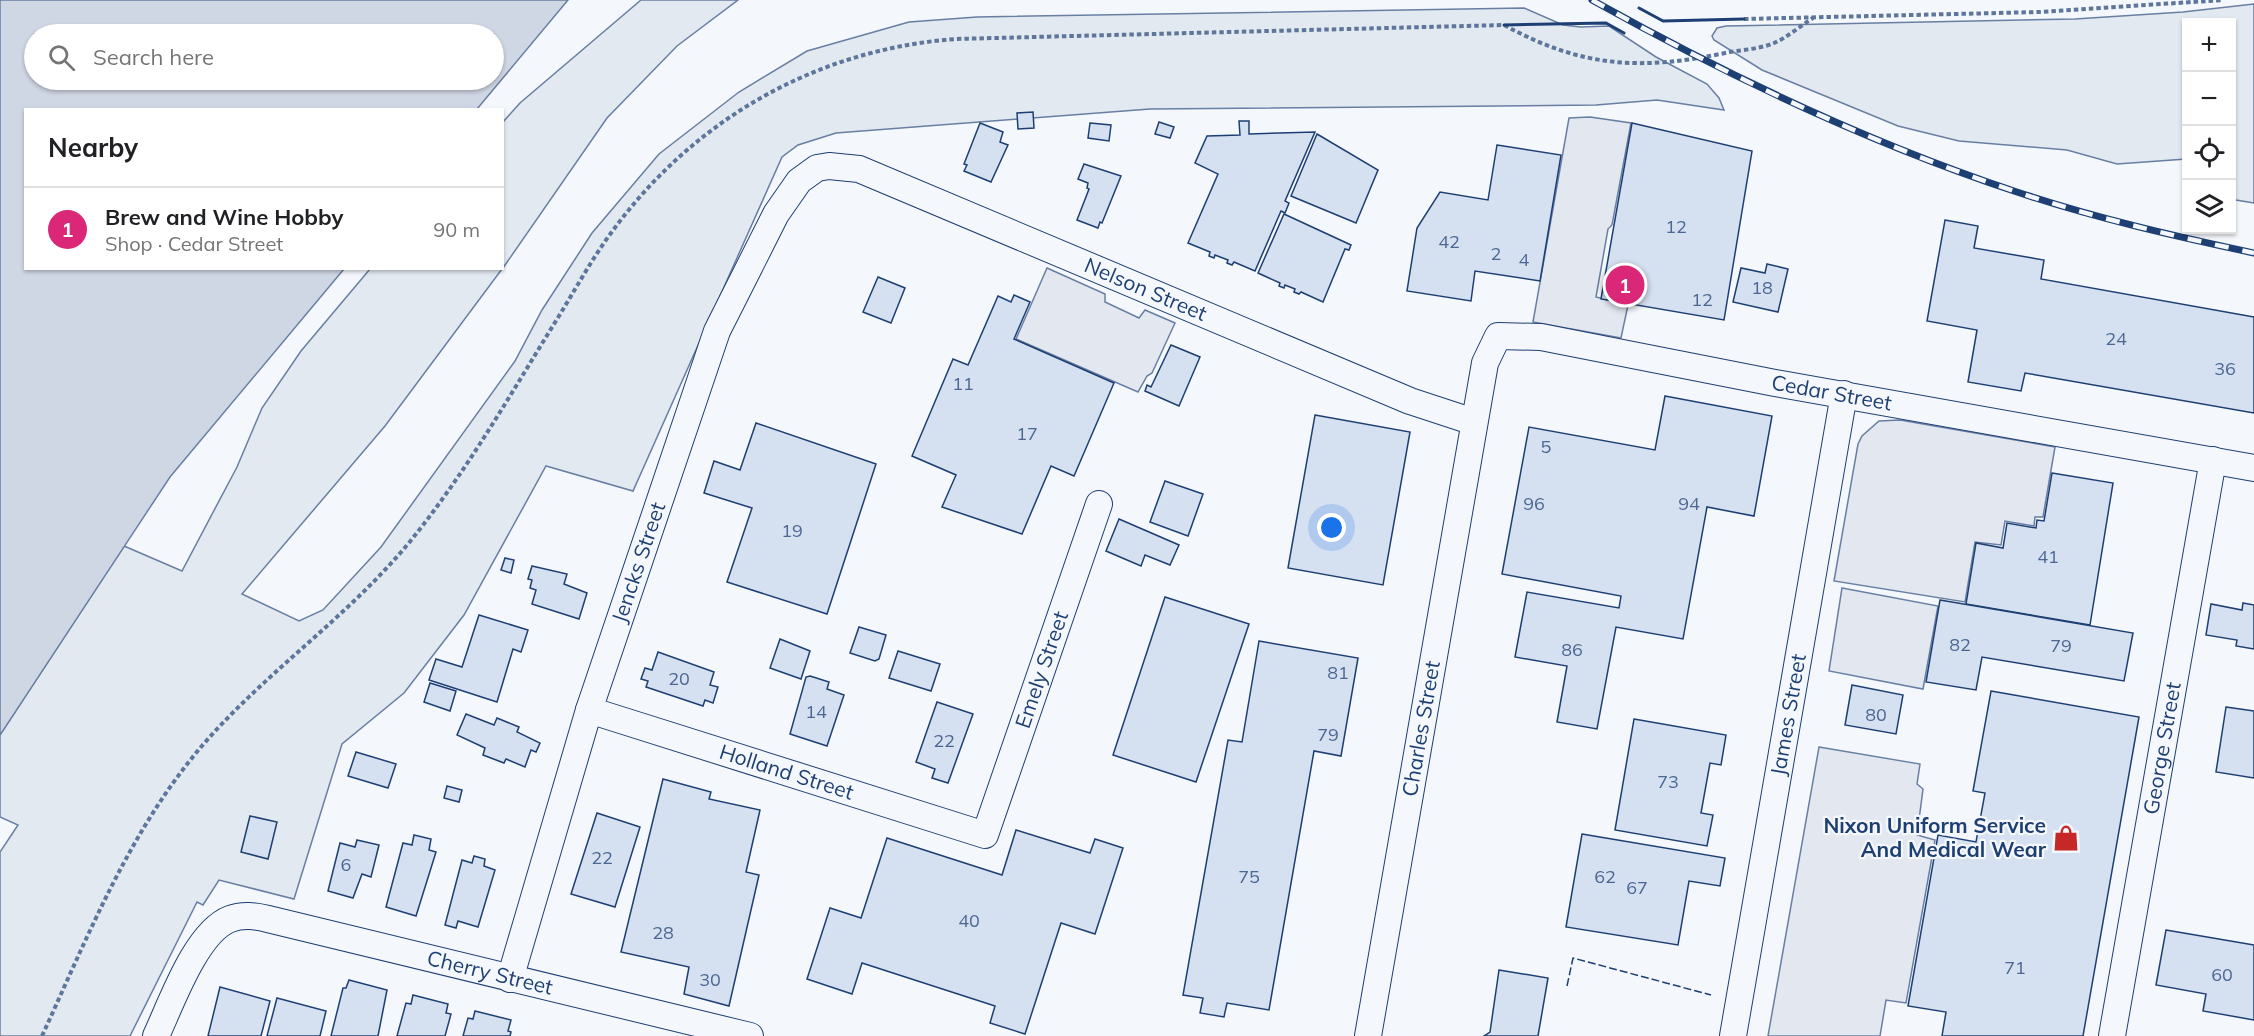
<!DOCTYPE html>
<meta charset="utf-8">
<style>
:root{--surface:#fff;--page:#f6f6f6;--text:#202124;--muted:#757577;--line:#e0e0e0;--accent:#db2777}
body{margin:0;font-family:Mulish,sans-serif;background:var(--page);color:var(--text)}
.controls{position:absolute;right:18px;top:18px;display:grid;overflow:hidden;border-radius:0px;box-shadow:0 2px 4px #0004}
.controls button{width:54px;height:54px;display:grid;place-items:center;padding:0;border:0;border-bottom:2px solid var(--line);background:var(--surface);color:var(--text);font:30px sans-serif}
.you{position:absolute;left:1332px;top:528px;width:21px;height:21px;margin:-15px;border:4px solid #fff;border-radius:50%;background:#1a73e8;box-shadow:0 0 0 9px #1a73e833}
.badge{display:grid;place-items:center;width:39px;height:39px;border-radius:50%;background:var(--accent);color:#fff;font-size:20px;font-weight:700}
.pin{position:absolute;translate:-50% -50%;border:3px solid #fff;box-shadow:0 2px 6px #0006}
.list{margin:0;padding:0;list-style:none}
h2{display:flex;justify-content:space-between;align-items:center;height:78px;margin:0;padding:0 24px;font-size:26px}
h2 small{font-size:20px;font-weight:400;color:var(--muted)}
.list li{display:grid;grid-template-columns:39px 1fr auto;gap:18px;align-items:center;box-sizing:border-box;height:84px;padding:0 24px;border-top:2px solid var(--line)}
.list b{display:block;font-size:22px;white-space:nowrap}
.list p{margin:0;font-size:20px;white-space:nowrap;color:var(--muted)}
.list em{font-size:20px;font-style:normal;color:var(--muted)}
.icon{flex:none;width:33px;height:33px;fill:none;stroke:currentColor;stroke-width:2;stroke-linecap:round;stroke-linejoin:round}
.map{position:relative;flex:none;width:2254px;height:1036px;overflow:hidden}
.search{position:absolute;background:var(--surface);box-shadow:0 2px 4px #0004;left:24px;top:24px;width:480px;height:66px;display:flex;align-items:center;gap:15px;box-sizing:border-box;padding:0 21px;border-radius:33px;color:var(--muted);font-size:22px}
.panel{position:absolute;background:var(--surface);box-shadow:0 2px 4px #0004;left:24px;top:108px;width:480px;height:162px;border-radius:0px}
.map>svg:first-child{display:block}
</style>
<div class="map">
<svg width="2254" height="1036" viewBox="0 0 2254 1036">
<rect width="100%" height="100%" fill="#f4f7fb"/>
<g fill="#e3e9f0" stroke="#687fa3" stroke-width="1.5">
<path d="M641 0H738L677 46 607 118 503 268V122L520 103Z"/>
<path d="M2254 4V203L2236 200 2232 195V22H2186V159L2117 164 2067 150 1959 141 1898 126 1762 70 1714 40 1712 36 1717 28 1726 26 2075 19 2183 12Z"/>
<path d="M1524 8 1563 25 1581 27 1609 26 1656 57 1707 84 1719 98 1724 110 1657 100 1596 105 1150 109 836 133 798 145 782 157 633 491 546 466 464 615 404 693 342 744 294 899 219 880 203 905 197 902 130 1036H0V852L18 825 0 817V735L124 546 182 571 237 467 262 408 301 351 370 269H502L385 426 242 594 299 621 323 610 381 547 515 361 542 310 592 233 659 154 739 92 807 51 909 22 977 17Z"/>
</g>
<g fill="#e3e8f0" stroke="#687fa3" stroke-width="1.5">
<path d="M1590 117 1631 123 1612 225 1608 229 1596 297 1628 305 1621 338 1533 322 1569 118Z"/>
<path d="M1047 268 1105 294V302L1139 318 1145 310 1175 323 1152 373 1147 376 1138 392 1016 339Z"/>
<path d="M1900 420 2055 447 2043 517H2035L2034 526 2005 521 2001 545 1975 542 1965 602 1834 581 1858 444 1862 436 1879 421Z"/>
<path d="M1842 588 1938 606 1923 689 1829 671Z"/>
<path d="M1819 747 1920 764 1917 784 1923 789 1917 835 1935 840 1906 1003 1886 1000 1880 1036H1768Z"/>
</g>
<path fill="#cfd7e4" stroke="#687fa3" stroke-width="1.5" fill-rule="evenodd" d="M0 0H568L477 109 26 110V268L344 269 170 477 0 735ZM34 34H494V80H34Z"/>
<g fill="#d5e0f0" stroke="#1d3f73" stroke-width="1.5">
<path d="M1033 112 1034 128 1018 129 1017 113Z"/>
<path d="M1239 121H1249V134L1315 132 1285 201 1289 203 1285 213 1281 211 1255 271 1234 262 1232 265 1227 263 1228 260 1215 255 1214 258 1209 256 1210 252 1188 243 1218 174 1195 163 1207 136 1240 135Z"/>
<path d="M1159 122 1174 127 1170 138 1155 134Z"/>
<path d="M980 123 1003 132 1000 142 1008 145 991 182 964 171 967 165 964 164Z"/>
<path d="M1090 123 1111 125 1109 141 1088 138Z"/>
<path d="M1632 123 1752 151 1724 320 1601 299Z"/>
<path d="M1317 134 1378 170 1356 223 1291 196Z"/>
<path d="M1497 145 1561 155 1540 281 1475 271 1471 301 1407 291 1417 228 1440 192 1488 200Z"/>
<path d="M1084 164 1121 176 1102 223 1100 222 1098 228 1077 220 1089 189 1087 188 1088 183 1078 179Z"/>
<path d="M1284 214 1351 245 1349 250 1345 249 1323 302 1301 292 1299 294 1294 292 1295 289 1285 285 1284 288 1279 286 1280 283 1258 273Z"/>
<path d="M1945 220 1978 226 1974 248 2044 260 2041 279 2254 317V413L2025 373 2021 391 1968 382 1977 330 1927 321Z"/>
<path d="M1767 264 1788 269 1778 312 1733 302 1741 268 1765 273Z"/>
<path d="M878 277 905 288 891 323 863 312Z"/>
<path d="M1014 295 1030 302 1014 339 1114 383 1074 476 1051 466 1022 534 942 507 956 475 912 456 953 359 968 365 998 296 1011 302Z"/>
<path d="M1171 345 1200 357 1179 406 1145 391 1147 385 1151 387Z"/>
<path d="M1665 396 1772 416 1754 516 1707 507 1683 639 1616 627 1597 729 1557 722 1567 666 1515 657 1527 592 1619 608 1621 596 1502 574 1529 427 1655 450Z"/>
<path d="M1315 415 1410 432 1383 585 1288 568Z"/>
<path d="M756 423 876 464 827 614 727 582 752 508 704 493 714 461 740 470Z"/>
<path d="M2052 473 2113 483 2090 625 1966 604 1976 543 2003 548 2007 523 2036 528 2037 520 2044 521Z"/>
<path d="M1165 481 1203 494 1188 536 1150 522Z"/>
<path d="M1119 519 1179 545 1170 565 1145 555 1141 566 1106 551Z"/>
<path d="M505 558 514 560 511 573 501 570Z"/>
<path d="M532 566 567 574 564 584 587 593 579 619 532 604 536 590 530 588 532 580 528 579Z"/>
<path d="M1165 597 1249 624 1196 782 1113 755Z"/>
<path d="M1940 600 2133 633 2124 681 1982 657 1976 690 1926 682Z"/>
<path d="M2243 603 2254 605V649L2236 646 2237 640 2206 635 2211 604 2242 610Z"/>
<path d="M479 615 528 630 521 652 513 649 497 702 429 680 436 659 462 667Z"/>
<path d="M859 627 886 635 879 659 875 661 850 653Z"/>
<path d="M780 639 810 651 801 679 770 668Z"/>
<path d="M1259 641 1358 658 1341 756 1314 751 1269 1010 1227 1003 1224 1017 1200 1013 1203 998 1183 995 1228 740 1242 742Z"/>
<path d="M898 651 940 664 931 691 889 678Z"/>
<path d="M658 652 714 672 710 685 718 687 713 703 705 700 703 706 646 687 648 681 641 679 645 668 652 670Z"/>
<path d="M810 676 829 682 827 689 844 695 827 746 790 734 806 677Z"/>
<path d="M430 683 456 691 450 711 424 702Z"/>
<path d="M1852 685 1903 695 1896 734 1845 725Z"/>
<path d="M1991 691 2139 717 2083 1036H1942L1946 1012 1908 1006 1938 835 1976 842 1985 793 1973 791Z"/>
<path d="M937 702 973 714 948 783 932 778 935 769 916 762Z"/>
<path d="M2226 707 2254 711V778L2216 772Z"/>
<path d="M466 714 494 725 497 718 519 727 517 732 540 743 536 752 531 750 525 767 506 759 504 763 483 755 485 748 457 735Z"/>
<path d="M1634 719 1726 735 1721 765 1710 763 1701 813 1713 815 1707 846 1615 830Z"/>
<path d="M356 752 396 764 388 788 348 776Z"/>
<path d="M663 779 711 792 709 799 760 810 746 872 759 875 729 1006 684 994 689 967 621 952Z"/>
<path d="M447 786 462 790 459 802 444 798Z"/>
<path d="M597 813 640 827 615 907 571 894Z"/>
<path d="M250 816 277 822 268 859 241 852Z"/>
<path d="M1016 830 1090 853 1095 839 1123 848 1095 934 1061 923 1025 1034 990 1023 995 1006 862 963 852 994 807 979 830 908 861 918 887 838 1002 875Z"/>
<path d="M1582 834 1725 858 1720 886 1689 881 1678 945 1566 927Z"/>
<path d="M414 835 431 839 429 850 436 852 416 916 386 907 403 843 412 845Z"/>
<path d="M357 840 379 845 371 877 362 874 353 898 328 891 340 843 355 847Z"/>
<path d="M474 856 485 859 484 866 495 870 478 927 458 921 456 928 445 925 462 860 472 863Z"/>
<path d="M2166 930 2254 945V1020L2203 1011 2206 994 2156 985Z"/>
<path d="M1499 970 1548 978 1538 1036H1484L1490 1032Z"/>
<path d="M349 980 387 990 378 1036H331L343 988H346Z"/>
<path d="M220 987 270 1001 261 1036H208Z"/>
<path d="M413 995 448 1004 446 1013 451 1014 445 1036H397L406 1003 411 1004Z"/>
<path d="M277 998 326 1011 320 1036H267Z"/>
<path d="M475 1011 511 1020 508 1031 511 1032 510 1036H463L468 1018 473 1019Z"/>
</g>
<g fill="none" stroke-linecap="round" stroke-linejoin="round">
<g stroke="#1d3f73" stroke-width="28">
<g id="minor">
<path id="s1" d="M589 710 985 835 1099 504"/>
<path id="s2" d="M510 979 589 710 717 331 776 214 799 181 817 168 829 166 859 169 1410 401 1474 422"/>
<path id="s3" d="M156 1036C171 1004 196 932 230 919 243 914 255 916 268 919L750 1036"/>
<path id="s4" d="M1368 1036 1485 363 1498 336 1541 337 1775 383 2254 468"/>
<path id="s5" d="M1733 1036 1844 394"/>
<path id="s6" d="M2112 1036 2213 460"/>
</g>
</g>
<g stroke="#5e769c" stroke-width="4" stroke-dasharray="4.5 3" stroke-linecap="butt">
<path d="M1744 19 2039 12 2223 0"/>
<path d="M42 1036C88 936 129 832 201 747 267 670 353 614 416 534 470 466 513 390 559 316 576 288 592 259 611 233 693 120 816 49 956 39L1504 25C1581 67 1639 71 1725 53 1740 50 1760 49 1774 43 1788 37 1800 26 1813 18"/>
</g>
<use href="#minor" stroke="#f4f7fb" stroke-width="26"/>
<g stroke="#1d3f73" stroke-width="7">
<path id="rail" d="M1592 0C1728 76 1869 143 2017 192 2095 218 2174 236 2254 253"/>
</g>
<use href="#rail" stroke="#f4f7fb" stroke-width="4.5" stroke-dasharray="14" stroke-linecap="butt"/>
<path stroke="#1d3f73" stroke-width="1.5" stroke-dasharray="8 3" stroke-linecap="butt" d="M1567 986 1573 958 1711 995"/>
<g stroke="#1d3f73" stroke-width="3">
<path d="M1639 8 1663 21 1744 19"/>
<path d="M1504 25 1606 23 1624 33"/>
</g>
</g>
<defs>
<g id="shop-bare" transform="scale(2.07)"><path d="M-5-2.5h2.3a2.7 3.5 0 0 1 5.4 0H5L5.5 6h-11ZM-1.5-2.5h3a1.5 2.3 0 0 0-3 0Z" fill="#c62828" stroke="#f4f7fb" stroke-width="2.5" paint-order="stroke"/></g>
</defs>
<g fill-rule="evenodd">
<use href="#shop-bare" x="2066" y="838"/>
</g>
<g text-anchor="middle" stroke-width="4.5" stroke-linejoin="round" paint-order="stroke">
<g font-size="18" fill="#4b6792">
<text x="1676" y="233">12</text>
<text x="1449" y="248">42</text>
<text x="1496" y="260">2</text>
<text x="1524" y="266">4</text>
<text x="1762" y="294">18</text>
<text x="1702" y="306">12</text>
<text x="2116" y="345">24</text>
<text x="2225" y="375">36</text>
<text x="963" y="390">11</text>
<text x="1027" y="440">17</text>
<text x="1546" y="453">5</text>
<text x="1534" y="510">96</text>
<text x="1689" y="510">94</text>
<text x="792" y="537">19</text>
<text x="2048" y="563">41</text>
<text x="1960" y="651">82</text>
<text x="2061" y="652">79</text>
<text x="1572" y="656">86</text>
<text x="1338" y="679">81</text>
<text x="679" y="685">20</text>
<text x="816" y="718">14</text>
<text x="1876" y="721">80</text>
<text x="1328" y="741">79</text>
<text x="944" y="747">22</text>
<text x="1668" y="788">73</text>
<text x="602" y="864">22</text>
<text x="346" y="871">6</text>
<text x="1249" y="883">75</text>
<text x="1605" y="883">62</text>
<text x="1637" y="894">67</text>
<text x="969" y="927">40</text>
<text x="663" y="939">28</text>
<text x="2015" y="974">71</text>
<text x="2222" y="981">60</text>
<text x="710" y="986">30</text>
</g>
<g font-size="21" fill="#1d3f73" stroke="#f4f7fb">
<text dy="7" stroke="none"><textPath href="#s2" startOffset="1227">Nelson Street</textPath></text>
<text dy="7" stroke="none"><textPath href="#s4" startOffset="1052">Cedar Street</textPath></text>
<text dy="7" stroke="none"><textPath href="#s2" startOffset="436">Jencks Street</textPath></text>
<text dy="7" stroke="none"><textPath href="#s1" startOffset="590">Emely Street</textPath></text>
<text dy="7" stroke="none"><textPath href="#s5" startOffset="326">James Street</textPath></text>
<text dy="7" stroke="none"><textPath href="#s4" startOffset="312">Charles Street</textPath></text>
<text dy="7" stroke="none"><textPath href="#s6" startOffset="292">George Street</textPath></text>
<text dy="7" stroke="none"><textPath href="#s1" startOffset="207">Holland Street</textPath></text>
<text dy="7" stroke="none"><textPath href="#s3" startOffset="408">Cherry Street</textPath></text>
</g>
<g font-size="21" font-weight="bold" fill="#1d3f73" stroke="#f4f7fb" text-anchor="end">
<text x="2046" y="833">Nixon Uniform Service<tspan x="2046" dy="24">And Medical Wear</tspan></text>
</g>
</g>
</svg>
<div class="controls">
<button>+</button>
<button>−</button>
<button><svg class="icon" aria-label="locate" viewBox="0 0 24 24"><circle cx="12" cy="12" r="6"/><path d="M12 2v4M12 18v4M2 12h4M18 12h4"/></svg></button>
<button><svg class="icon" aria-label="layers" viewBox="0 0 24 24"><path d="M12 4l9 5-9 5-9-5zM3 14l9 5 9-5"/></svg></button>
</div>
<div class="you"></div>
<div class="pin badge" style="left:1625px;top:285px">1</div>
<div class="search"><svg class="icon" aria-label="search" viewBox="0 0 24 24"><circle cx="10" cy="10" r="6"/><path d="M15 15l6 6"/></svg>Search here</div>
<section class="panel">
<h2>Nearby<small></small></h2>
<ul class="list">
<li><span class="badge">1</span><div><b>Brew and Wine Hobby</b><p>Shop · Cedar Street</p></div><em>90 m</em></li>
</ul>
</section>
</div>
